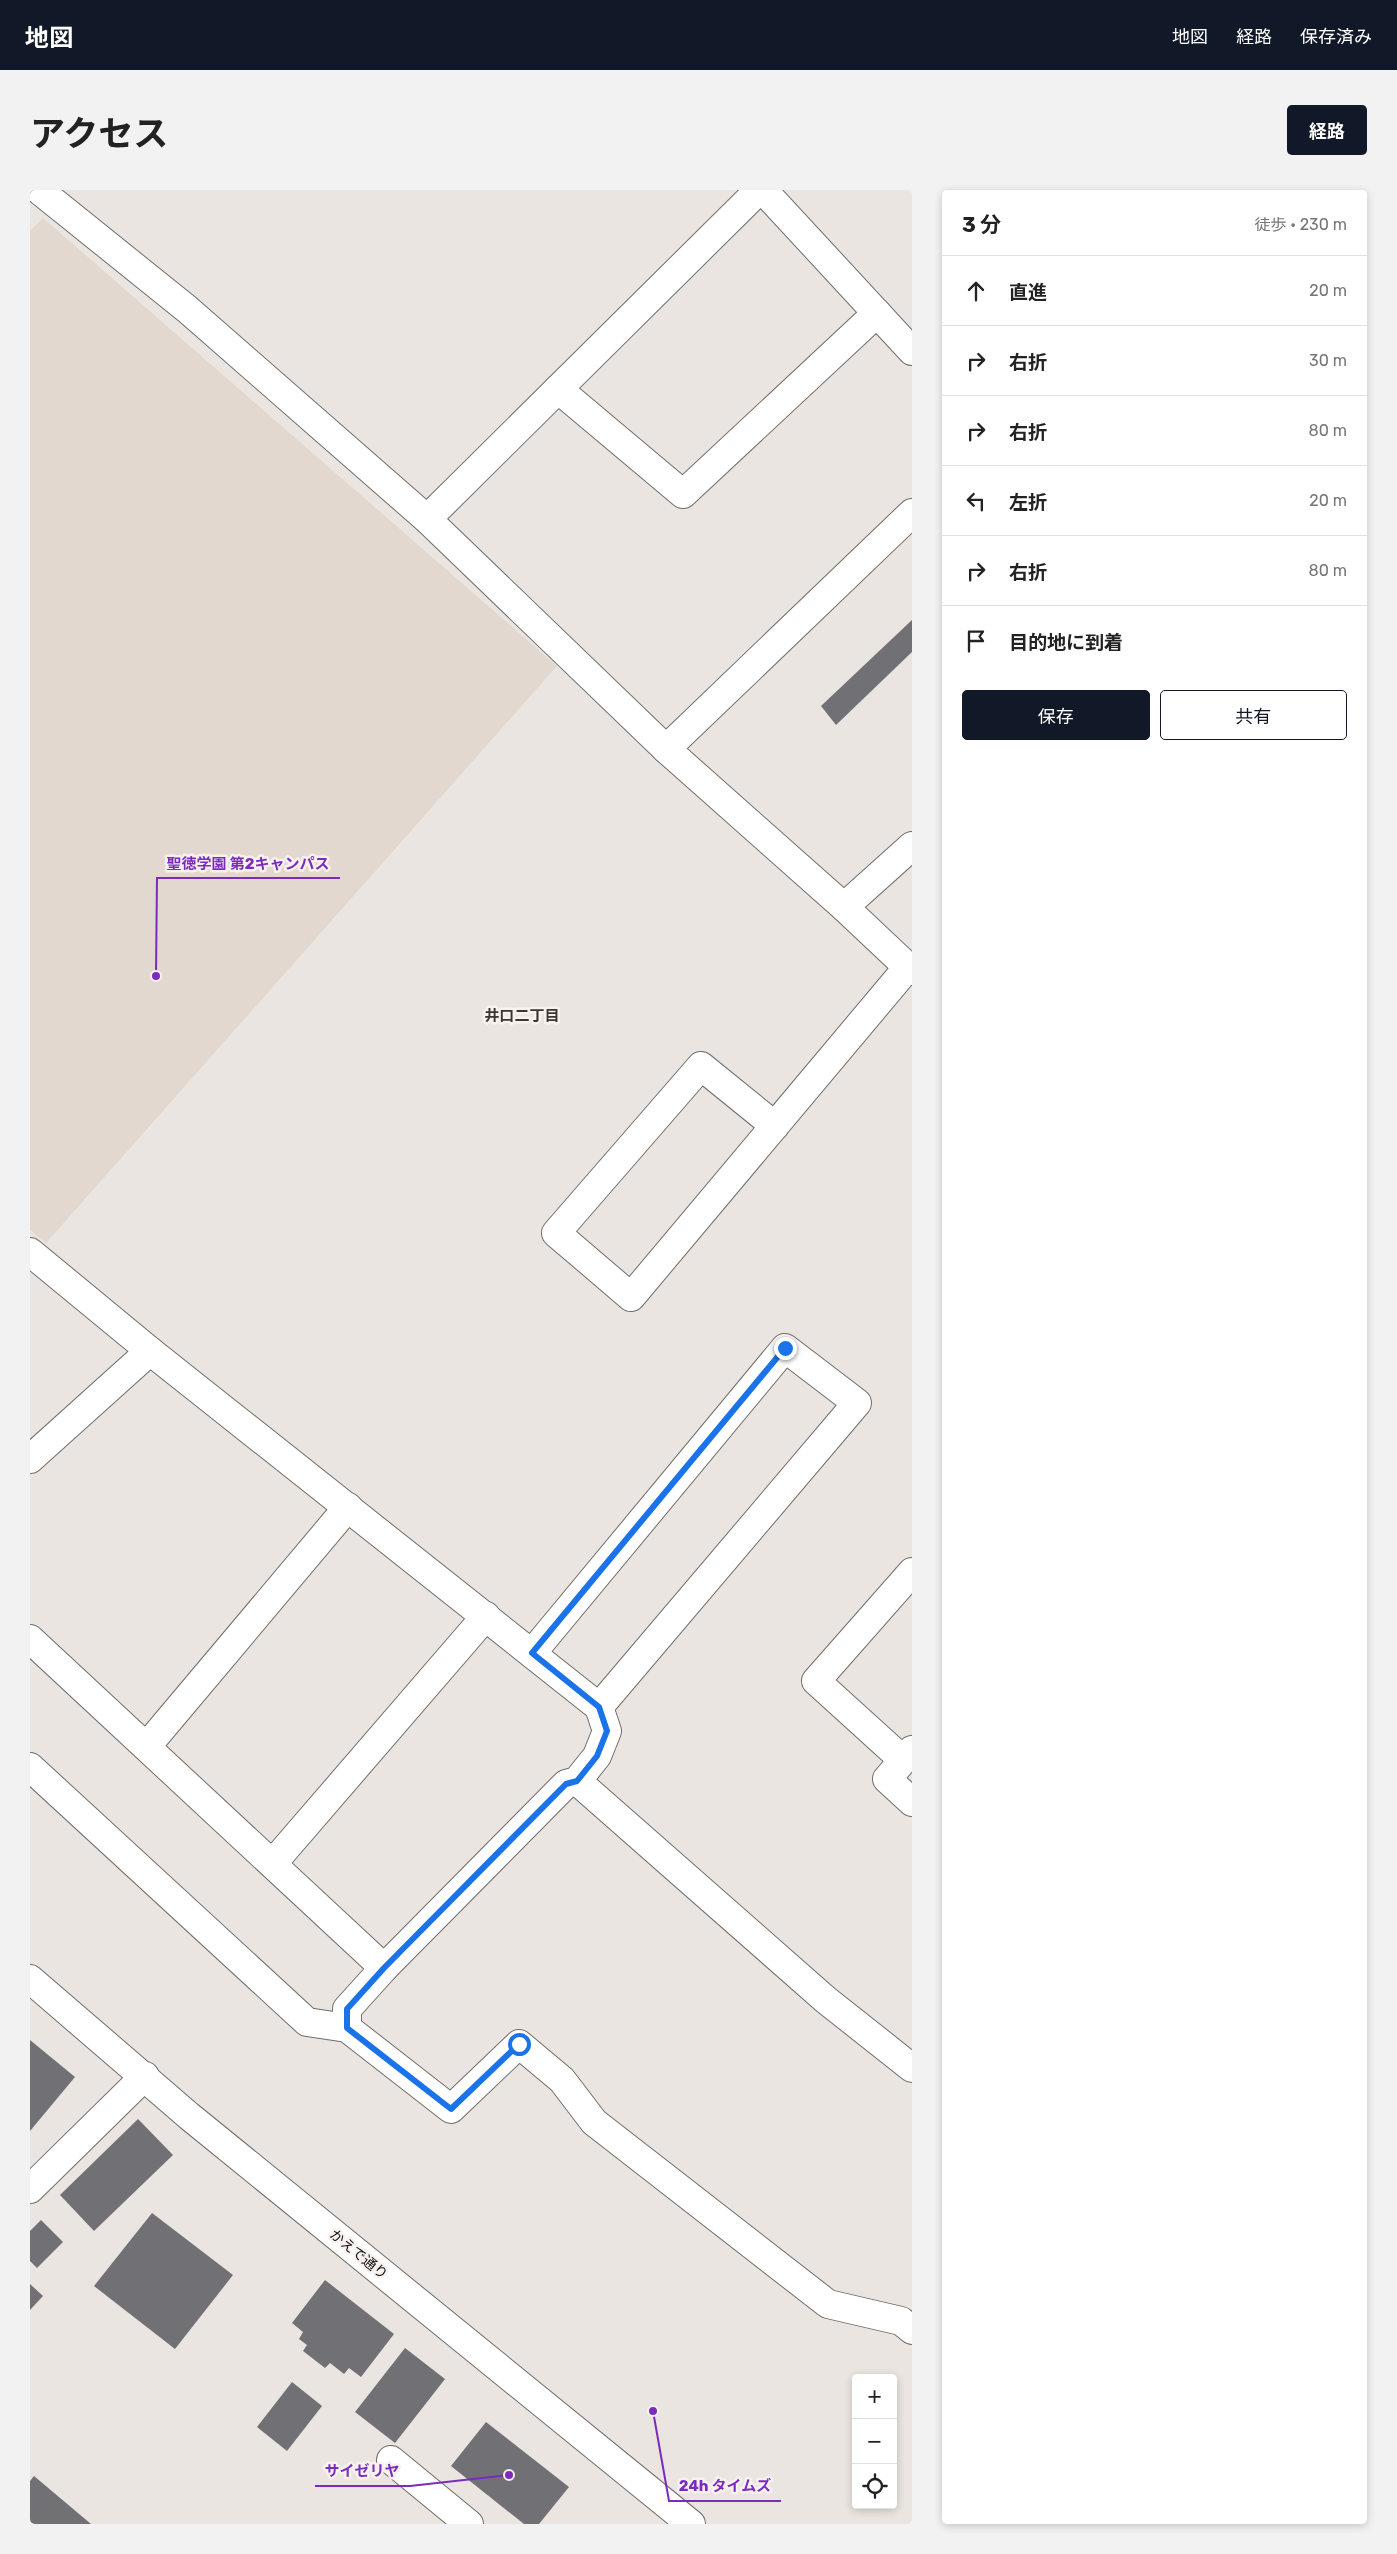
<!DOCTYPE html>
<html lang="ja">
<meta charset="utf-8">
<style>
:root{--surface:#fff;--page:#f2f2f2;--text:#222;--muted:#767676;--line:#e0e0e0;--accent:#111827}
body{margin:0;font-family:Rubik,"Noto Sans JP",sans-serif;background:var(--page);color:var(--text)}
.controls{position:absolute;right:15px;bottom:15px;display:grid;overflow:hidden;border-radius:5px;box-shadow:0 2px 8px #0003}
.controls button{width:45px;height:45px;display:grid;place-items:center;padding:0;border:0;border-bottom:1px solid var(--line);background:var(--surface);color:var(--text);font:25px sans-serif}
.stop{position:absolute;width:15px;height:15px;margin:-11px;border:4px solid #1a73e8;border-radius:50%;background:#fff}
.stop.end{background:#1a73e8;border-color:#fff;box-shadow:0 1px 5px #0008}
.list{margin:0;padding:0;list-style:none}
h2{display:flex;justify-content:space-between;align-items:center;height:65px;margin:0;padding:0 20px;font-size:21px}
h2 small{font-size:16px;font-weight:400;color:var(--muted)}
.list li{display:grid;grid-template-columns:32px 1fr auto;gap:15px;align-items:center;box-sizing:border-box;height:70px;padding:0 20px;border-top:1px solid var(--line)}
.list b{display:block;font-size:19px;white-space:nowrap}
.list em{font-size:16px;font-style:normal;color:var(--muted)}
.actions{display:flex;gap:10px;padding:15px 20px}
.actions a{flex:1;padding:11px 0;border:1px solid var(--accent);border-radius:5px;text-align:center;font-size:18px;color:var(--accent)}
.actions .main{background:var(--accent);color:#fff}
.icon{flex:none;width:28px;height:28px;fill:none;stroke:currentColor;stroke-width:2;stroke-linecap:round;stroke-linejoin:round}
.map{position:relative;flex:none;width:882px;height:2334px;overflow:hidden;border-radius:5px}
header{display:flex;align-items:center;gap:30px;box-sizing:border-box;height:70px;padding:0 25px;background:var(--accent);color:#fff}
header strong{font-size:24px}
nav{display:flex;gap:28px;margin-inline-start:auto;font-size:18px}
.intro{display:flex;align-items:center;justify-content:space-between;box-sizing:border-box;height:120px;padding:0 30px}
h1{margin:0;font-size:35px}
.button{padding:12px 22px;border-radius:5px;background:var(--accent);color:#fff;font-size:18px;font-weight:700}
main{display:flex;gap:30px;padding:0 30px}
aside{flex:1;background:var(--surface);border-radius:5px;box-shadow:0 2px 8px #0003}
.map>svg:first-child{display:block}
</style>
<header>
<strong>地図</strong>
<nav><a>地図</a><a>経路</a><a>保存済み</a></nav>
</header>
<div class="intro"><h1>アクセス</h1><a class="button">経路</a></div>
<main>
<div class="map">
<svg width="882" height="2334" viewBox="0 0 882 2334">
<rect width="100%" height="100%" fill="#eae5e1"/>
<path fill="#e3d8cf" d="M13 28 527 476 16 1053 0 1040V41Z"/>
<g fill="#717074">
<path d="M882 430V462L806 535 791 516Z"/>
<path d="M0 1850 45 1887 0 1941Z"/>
<path d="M108 1929 143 1965 64 2041 30 2005Z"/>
<path d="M122 2023 203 2085 145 2159 64 2096Z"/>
<path d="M11 2030 33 2052 7 2078 0 2071V2041Z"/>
<path d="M295 2090 364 2144 331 2187 319 2178 314 2184 300 2173 295 2178 273 2161 277 2155 269 2149 273 2142 262 2133Z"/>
<path d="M0 2094 13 2106 0 2120Z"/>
<path d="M375 2158 415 2189 365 2253 325 2222Z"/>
<path d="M262 2192 292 2216 257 2261 227 2237Z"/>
<path d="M456 2232 539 2297 509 2334H494L421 2276Z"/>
<path d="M4 2286 61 2334H0V2291Z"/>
</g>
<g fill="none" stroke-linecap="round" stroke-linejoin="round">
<g stroke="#716d6a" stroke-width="30">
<g id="minor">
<path d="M9 0 157 119 397 329 636 559 814 717 882 781"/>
<path d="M733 0 882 161"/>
<path d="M528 199 653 304 847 123"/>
<path d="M397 329 729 0"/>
<path d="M636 559 882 323"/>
<path d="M814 717 882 656"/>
<path d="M745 936 671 876 526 1043 601 1107 878 777"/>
<path d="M0 1062 120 1161 569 1517 577 1541 567 1566 547 1591 536 1594 354 1778 317 1819V1838L277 1832 0 1577"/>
<path d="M0 1269 120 1161"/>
<path d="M0 1449 354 1778"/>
<path d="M502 1463 755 1158 827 1213 569 1517"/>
<path d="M117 1556 318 1317"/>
<path d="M882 1560 857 1589 882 1612"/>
<path d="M873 1570 786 1491 882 1382"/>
<path d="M547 1591 796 1810 882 1878"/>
<path d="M243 1673 456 1426"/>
<path d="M0 1789 159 1926 661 2334"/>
<path d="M317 1838 421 1919 489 1854 532 1890 564 1932 798 2114 871 2131 882 2140"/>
<path d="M0 1999 115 1886"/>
<path d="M361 2270 439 2334"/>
</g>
</g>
<use href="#minor" stroke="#fff" stroke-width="28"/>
</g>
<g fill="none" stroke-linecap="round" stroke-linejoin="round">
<path stroke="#1a73e8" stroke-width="6" d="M489 1854 421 1919 317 1838V1819L354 1778 536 1594 547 1591 567 1566 577 1541 569 1517 502 1463 755 1158"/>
</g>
<g text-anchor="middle" stroke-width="5" stroke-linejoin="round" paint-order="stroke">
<g font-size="14" fill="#12100f" stroke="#f7f2ee">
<text transform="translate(329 2064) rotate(39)" y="5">かえで通り</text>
</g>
<g font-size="15" font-weight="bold" fill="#3a3733" stroke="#f7f2ee">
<text x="492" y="831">井口二丁目</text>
</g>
</g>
<path fill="none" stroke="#7b2cbf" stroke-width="2" d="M126 786L127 688H310M479 2285L380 2296H285M623 2221L639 2311H751"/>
<g fill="#7b2cbf" stroke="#f7f2ee" stroke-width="2">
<circle cx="126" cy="786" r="5"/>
<circle cx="479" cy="2285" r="5"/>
<circle cx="623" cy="2221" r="5"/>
</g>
<g font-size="15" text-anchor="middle" font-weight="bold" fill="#7b2cbf" stroke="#f7f2ee" stroke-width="5" stroke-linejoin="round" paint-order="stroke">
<text x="218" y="679">聖徳学園 第2キャンパス</text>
<text x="332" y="2286">サイゼリヤ</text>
<text x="695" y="2301">24h タイムズ</text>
</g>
</svg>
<div class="controls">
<button>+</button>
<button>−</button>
<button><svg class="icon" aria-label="locate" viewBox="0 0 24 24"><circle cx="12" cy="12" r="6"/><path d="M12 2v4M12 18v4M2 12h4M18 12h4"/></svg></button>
</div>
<div class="stop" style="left:489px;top:1854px"></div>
<div class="stop end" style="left:755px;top:1158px"></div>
</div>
<aside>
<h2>3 分<small>徒歩 · 230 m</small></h2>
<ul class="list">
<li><svg class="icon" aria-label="ahead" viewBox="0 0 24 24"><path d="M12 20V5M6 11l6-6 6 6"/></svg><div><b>直進</b></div><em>20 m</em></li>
<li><svg class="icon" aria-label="right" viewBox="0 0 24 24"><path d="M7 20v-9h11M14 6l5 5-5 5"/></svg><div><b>右折</b></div><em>30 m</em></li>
<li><svg class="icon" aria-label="right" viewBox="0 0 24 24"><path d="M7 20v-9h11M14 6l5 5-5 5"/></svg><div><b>右折</b></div><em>80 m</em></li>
<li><svg class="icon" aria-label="left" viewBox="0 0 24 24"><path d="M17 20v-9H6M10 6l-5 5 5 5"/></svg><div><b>左折</b></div><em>20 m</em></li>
<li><svg class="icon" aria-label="right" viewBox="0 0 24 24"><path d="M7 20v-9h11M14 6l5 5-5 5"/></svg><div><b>右折</b></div><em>80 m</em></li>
<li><svg class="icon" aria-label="arrive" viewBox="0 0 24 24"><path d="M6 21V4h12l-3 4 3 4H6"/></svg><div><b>目的地に到着</b></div></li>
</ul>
<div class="actions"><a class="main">保存</a><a>共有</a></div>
</aside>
</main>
